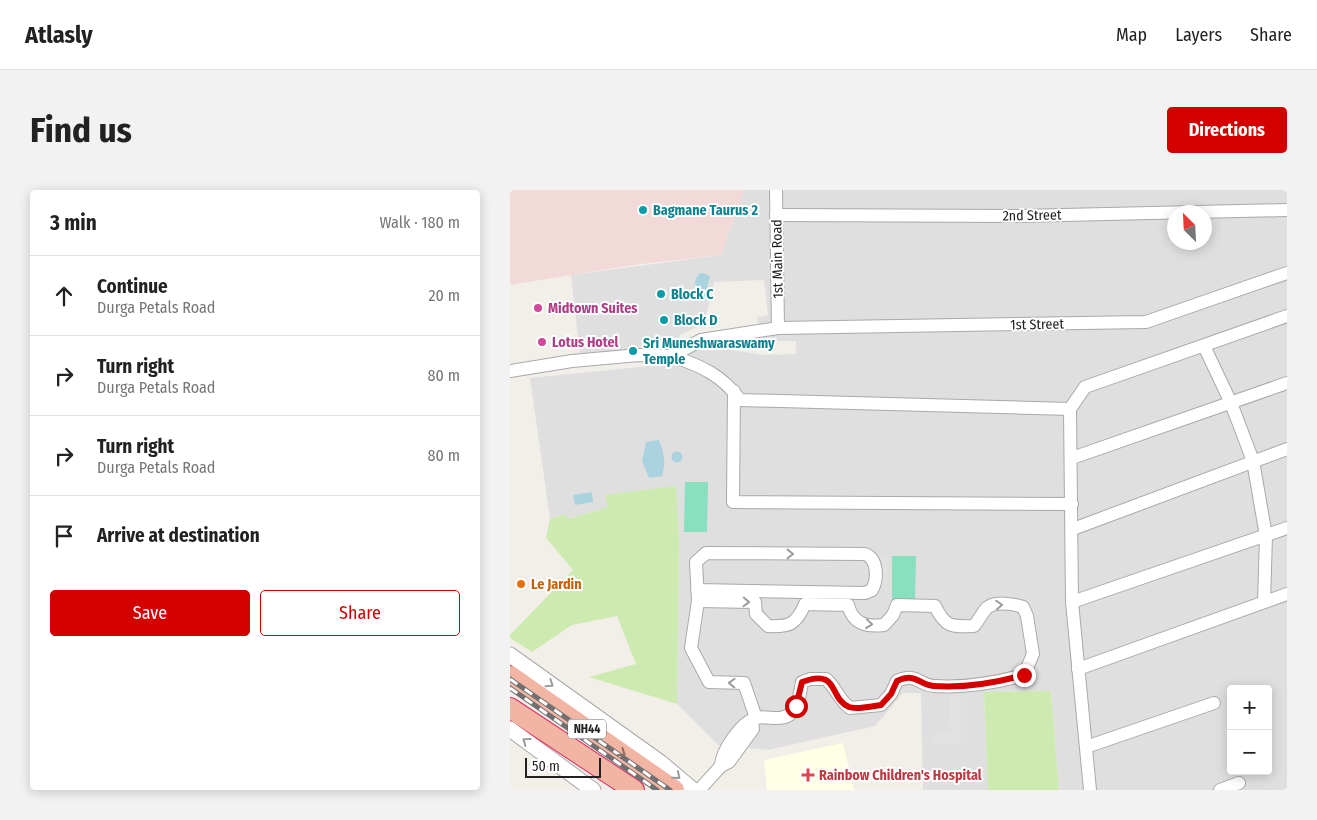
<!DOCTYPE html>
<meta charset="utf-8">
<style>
:root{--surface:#fff;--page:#f2f2f2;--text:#222;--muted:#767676;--line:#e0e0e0;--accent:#d40000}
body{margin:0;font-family:"Fira Sans Condensed",sans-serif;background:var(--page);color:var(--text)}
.controls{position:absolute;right:15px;bottom:15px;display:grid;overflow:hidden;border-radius:5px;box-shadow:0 2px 12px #0003}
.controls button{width:45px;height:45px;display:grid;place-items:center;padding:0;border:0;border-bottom:1px solid var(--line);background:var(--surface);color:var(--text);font:25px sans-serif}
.compass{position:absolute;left:657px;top:15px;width:45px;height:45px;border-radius:50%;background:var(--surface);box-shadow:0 2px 12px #0003;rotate:336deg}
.scale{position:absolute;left:15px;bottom:12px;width:76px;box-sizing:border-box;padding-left:5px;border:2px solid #222;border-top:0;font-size:14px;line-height:18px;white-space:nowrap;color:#222;-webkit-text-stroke:4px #fff;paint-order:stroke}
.stop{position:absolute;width:15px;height:15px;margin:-11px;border:4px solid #d40000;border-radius:50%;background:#fff}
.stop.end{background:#d40000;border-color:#fff;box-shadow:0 1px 5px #0008}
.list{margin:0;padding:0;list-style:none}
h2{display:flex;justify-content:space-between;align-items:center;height:65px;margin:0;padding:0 20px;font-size:21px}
h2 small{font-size:16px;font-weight:400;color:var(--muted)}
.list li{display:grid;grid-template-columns:32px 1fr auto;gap:15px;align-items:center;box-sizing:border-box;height:80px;padding:0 20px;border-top:1px solid var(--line)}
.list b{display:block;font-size:19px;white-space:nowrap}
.list p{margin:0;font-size:16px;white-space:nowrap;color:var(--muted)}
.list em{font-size:16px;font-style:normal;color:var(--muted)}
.actions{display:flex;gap:10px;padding:15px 20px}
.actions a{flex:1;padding:11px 0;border:1px solid var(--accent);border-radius:5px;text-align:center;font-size:18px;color:var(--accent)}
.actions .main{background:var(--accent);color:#fff}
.icon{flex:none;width:28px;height:28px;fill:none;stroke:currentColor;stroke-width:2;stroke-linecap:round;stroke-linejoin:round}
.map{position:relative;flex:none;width:777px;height:600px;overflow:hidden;border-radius:5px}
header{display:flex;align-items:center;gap:30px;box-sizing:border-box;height:70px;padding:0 25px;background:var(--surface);border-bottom:1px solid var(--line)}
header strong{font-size:24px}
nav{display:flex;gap:28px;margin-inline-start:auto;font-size:18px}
.intro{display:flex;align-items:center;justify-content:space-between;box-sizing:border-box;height:120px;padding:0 30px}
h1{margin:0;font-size:35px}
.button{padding:12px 22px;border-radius:5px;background:var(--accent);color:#fff;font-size:18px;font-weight:700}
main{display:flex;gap:30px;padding:0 30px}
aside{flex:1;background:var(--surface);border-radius:5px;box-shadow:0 2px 12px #0003}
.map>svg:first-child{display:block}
</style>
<header>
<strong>Atlasly</strong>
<nav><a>Map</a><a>Layers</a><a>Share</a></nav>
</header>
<div class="intro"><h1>Find us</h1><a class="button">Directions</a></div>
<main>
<aside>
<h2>3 min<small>Walk · 180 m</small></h2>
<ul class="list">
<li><svg class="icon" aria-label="ahead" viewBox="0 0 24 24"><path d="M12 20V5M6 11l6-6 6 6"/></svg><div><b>Continue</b><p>Durga Petals Road</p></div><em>20 m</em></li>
<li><svg class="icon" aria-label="right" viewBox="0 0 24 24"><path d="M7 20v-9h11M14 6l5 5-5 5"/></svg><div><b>Turn right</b><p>Durga Petals Road</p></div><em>80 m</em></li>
<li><svg class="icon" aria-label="right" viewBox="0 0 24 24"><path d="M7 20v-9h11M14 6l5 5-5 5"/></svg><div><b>Turn right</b><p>Durga Petals Road</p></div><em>80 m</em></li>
<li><svg class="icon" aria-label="arrive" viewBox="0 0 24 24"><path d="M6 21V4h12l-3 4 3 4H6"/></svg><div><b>Arrive at destination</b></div></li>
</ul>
<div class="actions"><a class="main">Save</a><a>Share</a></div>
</aside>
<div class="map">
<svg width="777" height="600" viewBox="0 0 777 600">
<rect width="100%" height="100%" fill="#f2efe9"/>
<path fill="#e0dfdf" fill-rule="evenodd" d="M234 0H777V600H549L541 501 474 502 478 600H413L411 503H393L365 536 258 560 208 555 167 514 169 352 95 305 99 317 57 329 55 324 40 329 20 188 159 174 179 168 187 154 253 165 286 164V151H252L247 127 258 125 254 90 204 92 194 134 169 145 172 154 70 165 61 85 211 65ZM664 22H694V52H664ZM721 499H758V581H721Z"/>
<path fill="#f2dad9" d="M0 0H234L211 65 123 75 0 95Z"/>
<path fill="#ffffe5" d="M333 553 344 600H257L254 570Z"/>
<g fill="#cdebb0">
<path d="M166 296 169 352 167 514 79 487 126 474 107 426 62 435 22 462 0 448V445L63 380 36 348 40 329 55 324 58 329 98 317 95 305Z"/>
<path d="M541 501 549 600H478L474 502Z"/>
</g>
<g fill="#88e0be">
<path d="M175 292H198L197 342H174Z"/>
<path d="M382 366H406L405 410H382Z"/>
</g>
<g fill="#e2e2e2">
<path d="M371 365H379L378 394H371Z"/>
<path d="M440 507H451V553L422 554V545L441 544Z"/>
</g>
<g fill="#aad3df">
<path d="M193 83 200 86 194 110 187 106 185 90 189 84Z"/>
<path d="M149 250C154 264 156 272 152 286L139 288 132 271 136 252Z"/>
<circle cx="167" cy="267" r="5.5"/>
<path d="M82 302 83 312 65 315 63 305Z"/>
</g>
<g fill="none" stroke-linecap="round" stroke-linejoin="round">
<g stroke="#a9a9a9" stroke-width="14">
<g id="minor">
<path d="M266 0 268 138"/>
<path d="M266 25 509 26 777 20"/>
<path d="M694 156 721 213 743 271 756 346 754 412"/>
<path d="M162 166C191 176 212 185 230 210L560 219"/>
<path d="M0 181 62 171 129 165 162 166 191 150 268 138 636 132 777 83"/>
<path d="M224 201 223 312 562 314"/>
<path d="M562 268 777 193"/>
<path d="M563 339 777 259"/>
<path d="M187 400 355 403 362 400C368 389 368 369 355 364L196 363 186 372 188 411 181 458 199 492 234 493 246 528"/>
<path d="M188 411 245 412 246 424 258 436C279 437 286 435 295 414L338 415C343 434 356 437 374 435L383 425 387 415 425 416C435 437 441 437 464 436 469 430 471 425 475 420 482 410 504 414 513 417L517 426 523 464 514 485C485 493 453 498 424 496 408 495 407 482 387 491L381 504 371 515 340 518C328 509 327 499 316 489H300L292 492C290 502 289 515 283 522 272 533 258 525 246 528 231 532 211 562 211 576"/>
<path d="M562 412 777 338"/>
<path d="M568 479 777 404"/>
<path d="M576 557 704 513"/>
<path d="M189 600 211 576 219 572 243 539 242 530"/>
<path d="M580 600 562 412 560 219 575 197 777 126"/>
<path d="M710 600 729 593"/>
</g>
</g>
<g stroke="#a9a9a9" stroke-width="17">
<g id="tertiary">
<path d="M0 465 151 573 183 600"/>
<path d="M0 539 83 600"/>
</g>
</g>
<g stroke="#dc2a67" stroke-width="22">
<g id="trunk">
<path d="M0 486 164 600"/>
<path d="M0 518 124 600"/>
</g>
</g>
<use href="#minor" stroke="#fff" stroke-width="12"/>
<use href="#tertiary" stroke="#fff" stroke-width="15"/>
<use href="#trunk" stroke="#f2b4a3" stroke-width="20"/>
<g stroke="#707070" stroke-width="5">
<g id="rail">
<path d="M0 489 160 600"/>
<path d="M0 498 147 600"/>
</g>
</g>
<use href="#rail" stroke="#fff" stroke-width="3" stroke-dasharray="9" stroke-linecap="butt"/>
</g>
<defs><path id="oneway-chevron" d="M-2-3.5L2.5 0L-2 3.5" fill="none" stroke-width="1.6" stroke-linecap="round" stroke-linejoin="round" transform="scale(1.25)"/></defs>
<g stroke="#9c9c9c">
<use href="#oneway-chevron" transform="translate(280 364)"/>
<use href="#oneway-chevron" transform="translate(236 412) rotate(2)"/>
<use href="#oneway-chevron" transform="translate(489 415) rotate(-4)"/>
<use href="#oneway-chevron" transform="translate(359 434) rotate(6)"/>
<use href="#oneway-chevron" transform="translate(222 493) rotate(-178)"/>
<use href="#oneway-chevron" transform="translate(40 494) rotate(35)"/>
<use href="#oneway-chevron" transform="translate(16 551) rotate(-144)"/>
<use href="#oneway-chevron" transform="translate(167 586) rotate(40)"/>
</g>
<use stroke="#8a6b62" href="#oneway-chevron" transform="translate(112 563) rotate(35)"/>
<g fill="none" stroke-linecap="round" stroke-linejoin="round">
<path stroke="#d40000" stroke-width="6" d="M286 516 292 492C330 478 318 508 339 517 347 520 362 516 371 515L381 504 387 491C407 482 408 495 424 496 453 498 485 493 514 485"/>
</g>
<g fill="#0f9aa8" stroke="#fff" stroke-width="2">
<circle cx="133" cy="20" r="5"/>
<circle cx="151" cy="104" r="5"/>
<circle cx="154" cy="130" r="5"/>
<circle cx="123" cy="161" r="5"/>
</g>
<g fill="#d1479c" stroke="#fff" stroke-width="2">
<circle cx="28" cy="118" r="5"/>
<circle cx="32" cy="152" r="5"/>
</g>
<circle fill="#e8710a" stroke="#fff" stroke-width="2" cx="11" cy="394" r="5"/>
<path fill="#e0444e" stroke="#fff" stroke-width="2" d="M295.5 577.5h5v5h5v5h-5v5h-5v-5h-5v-5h5z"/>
<g text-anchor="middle" stroke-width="4" stroke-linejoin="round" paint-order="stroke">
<rect fill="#fff" stroke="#646464" stroke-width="1" x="58" y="529.5" width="38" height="19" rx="4"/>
<g font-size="12" font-weight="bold" fill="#222">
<text x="77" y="543">NH44</text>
</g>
<g font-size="14" font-weight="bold" fill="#0d838f" stroke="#fff" text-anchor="start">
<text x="143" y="25">Bagmane Taurus 2</text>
<text x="161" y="109">Block C</text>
<text x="164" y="135">Block D</text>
<text x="133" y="158">Sri Muneshwaraswamy<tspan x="133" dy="16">Temple</tspan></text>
</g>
<g font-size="14" fill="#222" stroke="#fff">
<text transform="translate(522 25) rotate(-1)" y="5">2nd Street</text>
<text transform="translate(267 69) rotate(-91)" y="5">1st Main Road</text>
<text transform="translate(527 134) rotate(-1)" y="5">1st Street</text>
</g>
<g font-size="14" font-weight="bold" fill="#b23c85" stroke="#fff" text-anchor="start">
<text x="38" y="123">Midtown Suites</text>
<text x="42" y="157">Lotus Hotel</text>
</g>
<g font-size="14" font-weight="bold" fill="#c56008" stroke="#fff" text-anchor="start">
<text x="21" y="399">Le Jardin</text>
</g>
<g font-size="14" font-weight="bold" fill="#be3a42" stroke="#fff" text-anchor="start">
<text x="309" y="590">Rainbow Children's Hospital</text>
</g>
</g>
</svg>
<div class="controls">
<button>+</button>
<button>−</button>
</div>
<svg class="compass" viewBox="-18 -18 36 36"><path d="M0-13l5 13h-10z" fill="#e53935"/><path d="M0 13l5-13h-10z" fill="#767676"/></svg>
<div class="scale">50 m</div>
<div class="stop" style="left:286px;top:516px"></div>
<div class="stop end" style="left:514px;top:485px"></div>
</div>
</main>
